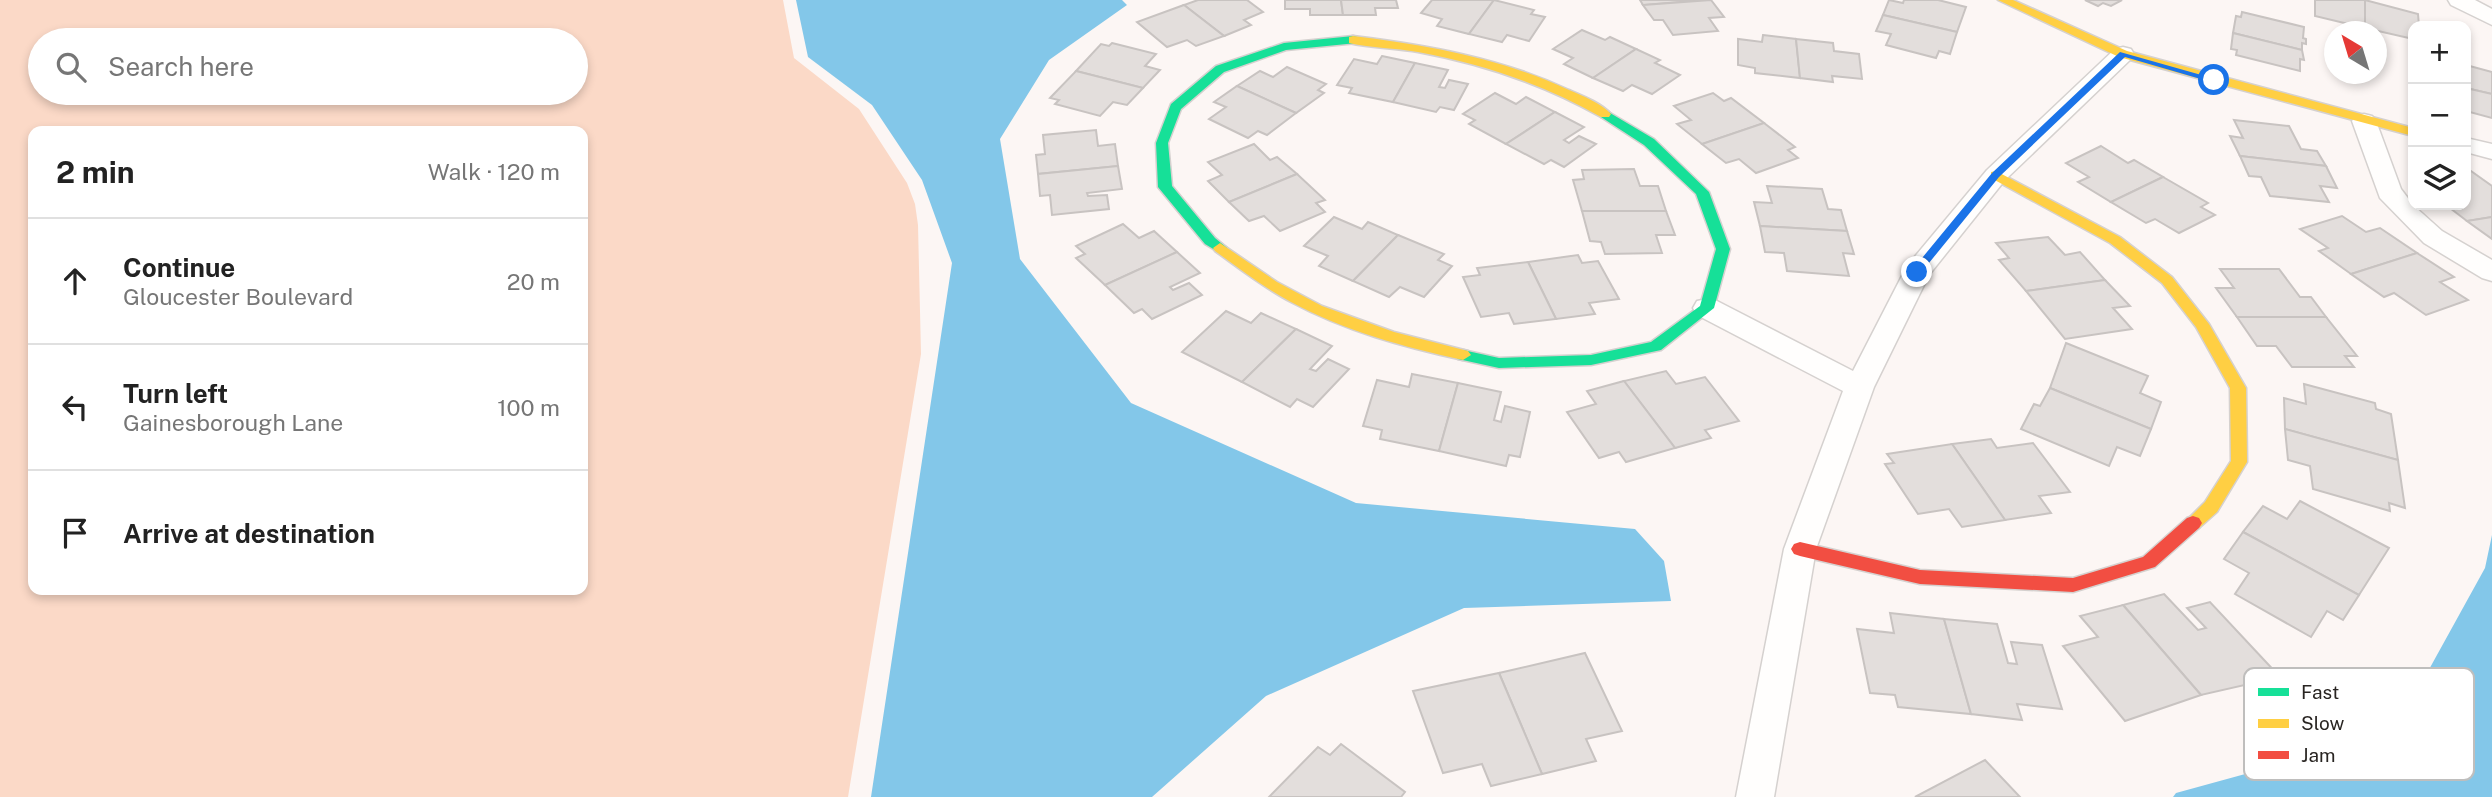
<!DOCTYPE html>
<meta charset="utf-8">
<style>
:root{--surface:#fff;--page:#f6f6f6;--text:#222;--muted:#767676;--line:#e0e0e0}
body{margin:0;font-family:"Public Sans",sans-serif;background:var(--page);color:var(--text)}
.controls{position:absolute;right:21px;top:21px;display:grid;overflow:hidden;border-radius:14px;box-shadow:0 4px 10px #0003}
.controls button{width:63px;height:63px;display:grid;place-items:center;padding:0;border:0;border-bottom:2px solid var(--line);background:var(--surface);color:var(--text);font:35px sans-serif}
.compass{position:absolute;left:2324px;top:21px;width:63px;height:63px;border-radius:50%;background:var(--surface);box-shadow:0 4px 10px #0003;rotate:322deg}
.stop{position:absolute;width:21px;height:21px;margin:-16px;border:5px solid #1a73e8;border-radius:50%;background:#fff}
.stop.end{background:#1a73e8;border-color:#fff;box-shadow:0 2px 7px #0008}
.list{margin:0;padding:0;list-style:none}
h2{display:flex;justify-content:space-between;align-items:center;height:91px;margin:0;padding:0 28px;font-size:30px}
h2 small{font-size:23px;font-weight:400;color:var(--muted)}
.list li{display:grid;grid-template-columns:46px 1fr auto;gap:21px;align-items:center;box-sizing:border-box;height:126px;padding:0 28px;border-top:2px solid var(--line)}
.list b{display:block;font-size:26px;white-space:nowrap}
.list p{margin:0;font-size:23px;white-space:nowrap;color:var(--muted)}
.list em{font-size:23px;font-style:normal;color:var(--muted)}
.icon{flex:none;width:38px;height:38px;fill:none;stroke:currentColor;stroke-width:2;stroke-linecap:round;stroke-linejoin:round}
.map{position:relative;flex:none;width:2492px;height:797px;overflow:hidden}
.search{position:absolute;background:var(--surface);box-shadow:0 4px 10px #0003;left:28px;top:28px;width:560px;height:77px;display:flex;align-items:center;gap:18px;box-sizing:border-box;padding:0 24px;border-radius:38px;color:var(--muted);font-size:26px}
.panel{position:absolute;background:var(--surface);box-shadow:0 4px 10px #0003;left:28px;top:126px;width:560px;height:469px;border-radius:14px}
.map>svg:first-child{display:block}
</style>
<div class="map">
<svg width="2492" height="797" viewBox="0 0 2492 797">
<rect width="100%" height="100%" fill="#fcf6f4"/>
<path fill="#fbd9c7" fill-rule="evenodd" d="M0 0H783L794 58 859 109 907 183 915 204 918 225 921 354 848 797H0ZM40 40H576V93H40ZM33 131H583V590H33Z"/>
<g fill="#83c7e9">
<path d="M796 0H1122L1127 5 1049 60 1000 139 1020 259 1131 403 1356 503 1635 529 1664 561 1671 601 1464 608 1266 696 1152 797H871L952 263 922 180 872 105 808 57Z"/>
<path d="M2492 535V797H2173L2176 793 2293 761 2416 693 2485 568Z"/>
</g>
<g fill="#e3dedc" stroke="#c8c3c1" stroke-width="2">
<path d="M1198 0H1247L1263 12 1244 20 1251 25 1224 36 1184 5Z"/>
<path d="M1285 0H1341L1343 15H1310V9H1285Z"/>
<path d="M1341 0H1396L1398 8H1375L1376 15H1343Z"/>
<path d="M1432 0H1494L1469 34 1437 26 1442 19 1421 13Z"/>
<path d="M1494 0 1534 10 1531 14 1545 17 1529 41 1507 35 1502 42 1469 34Z"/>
<path d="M1640 0H1705L1643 5Z"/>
<path d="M1711 0 1724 17 1709 18 1718 31 1673 35 1663 20H1654L1643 5Z"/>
<path d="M1889 0 1903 3 1904 0H1938L1966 7 1957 32 1883 15Z"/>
<path d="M2085 0H2122L2111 6 2103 3 2098 6Z"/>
<path d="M2315 0H2365V28L2315 16Z"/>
<path d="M2365 0 2418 14 2419 26H2413V39L2365 28Z"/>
<path d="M1184 5 1224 36 1196 46 1187 40 1167 47 1137 22Z"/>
<path d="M2242 12 2304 27 2303 38 2306 39V44L2302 43V50L2233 33 2236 16 2241 17Z"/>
<path d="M1883 15 1957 32 1950 54 1939 51 1936 58 1886 45 1891 34 1876 31Z"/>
<path d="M1582 30 1605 40 1610 37 1636 49 1593 78 1564 64 1573 58 1553 49Z"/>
<path d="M2233 33 2302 50 2304 60 2300 59V71L2236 55 2237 50 2231 49Z"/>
<path d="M1763 35 1796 39 1800 78 1755 73V68L1738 65V39L1762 42Z"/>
<path d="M1796 39 1833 43 1834 51 1859 54 1862 79 1832 76 1833 82 1800 78Z"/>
<path d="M1112 43 1156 54 1145 66 1160 70 1143 88 1076 71 1101 44 1109 46Z"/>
<path d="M1636 49 1660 60 1655 63 1680 75 1652 94 1632 85 1623 91 1593 78Z"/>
<path d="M1382 56 1415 63 1393 102 1349 93 1352 88 1337 85 1354 59 1377 64Z"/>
<path d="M1415 63 1448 70 1439 87 1445 88 1449 80 1468 84 1454 110 1440 107 1436 112 1393 102Z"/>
<path d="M2466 65 2492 72V94L2466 88Z"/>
<path d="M1287 67 1326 84 1318 90 1324 93 1296 113 1237 86 1260 71 1273 77Z"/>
<path d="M1076 71 1143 88 1127 105 1113 102 1100 116 1055 104 1059 100 1050 98Z"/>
<path d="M1237 86 1296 113 1267 135 1258 131 1248 138 1209 119 1226 107 1214 102Z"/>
<path d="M2466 88 2492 94V118L2466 111Z"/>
<path d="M1495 93 1516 104 1526 97 1555 112 1506 144 1469 124 1475 120 1463 114Z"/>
<path d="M1713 93 1724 101 1731 98 1764 123 1702 144 1677 124 1691 120 1674 106Z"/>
<path d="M1555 112 1584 127 1564 140 1569 143 1579 136 1596 144 1564 167 1551 160 1544 164 1506 144Z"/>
<path d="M2234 120 2289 126 2301 149 2317 151 2326 166 2240 156 2230 136 2243 138Z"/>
<path d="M1764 123 1795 147 1788 150 1798 158 1756 173 1739 159 1726 163 1702 144Z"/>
<path d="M1096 130 1098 146 1115 144 1118 166 1038 174 1036 155 1045 154 1043 135Z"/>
<path d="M1254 144 1270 160 1277 157 1297 174 1229 202 1208 181 1222 175 1208 162Z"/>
<path d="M2101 146 2128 163 2134 160 2163 177 2111 202 2078 182 2089 177 2066 163Z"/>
<path d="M2240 156 2326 166 2337 188 2320 186 2329 202 2270 196 2261 177 2249 176Z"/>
<path d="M1118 166 1122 189 1087 193 1088 196 1107 195 1109 209 1052 215 1050 195 1040 196 1038 174Z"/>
<path d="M1634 169 1640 186H1658L1666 211H1582L1573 180 1584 179 1582 170Z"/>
<path d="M2471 171 2492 186V217L2467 221 2446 205H2466V172Z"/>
<path d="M1297 174 1325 200 1316 203 1325 212 1280 231 1264 216 1249 221 1229 202Z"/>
<path d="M2163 177 2208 203 2201 207 2215 215 2179 233 2155 219 2146 223 2111 202Z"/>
<path d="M1767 186 1822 189 1828 209 1841 210 1847 231 1760 226 1754 202 1772 203Z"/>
<path d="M1582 211H1666L1675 235H1656L1662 253 1605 254 1601 242 1590 241Z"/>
<path d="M2342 216 2366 232 2380 228 2417 253 2351 274 2319 251 2328 248 2300 229Z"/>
<path d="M1334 217 1362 229 1368 222 1398 235 1353 281 1319 266 1328 256 1304 246Z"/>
<path d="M2492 217V239L2467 221Z"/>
<path d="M1123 224 1139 238 1154 231 1177 252 1105 285 1076 258 1085 254 1076 246Z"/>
<path d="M1760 226 1847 231 1854 254 1843 253 1849 276 1787 271 1784 253 1765 252Z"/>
<path d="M1398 235 1444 254 1438 260 1452 266 1424 297 1400 287 1389 297 1353 281Z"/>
<path d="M2048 237 2065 255 2080 252 2105 280 2026 291 1999 260 2009 258 1996 243Z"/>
<path d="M1177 252 1200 273 1170 287 1173 290 1189 283 1202 295 1152 319 1142 309 1134 313 1105 285Z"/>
<path d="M2417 253 2454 277 2440 282 2468 300 2426 315 2394 293 2384 297 2351 274Z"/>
<path d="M1578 255 1582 263 1598 261 1619 299 1589 303 1595 314 1556 319 1528 262Z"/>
<path d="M1528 262 1556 319 1514 324 1509 313 1481 317 1463 277 1480 275 1477 268Z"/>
<path d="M2220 269H2279L2300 297H2311L2326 317H2237L2216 288H2234Z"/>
<path d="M2105 280 2130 306 2113 308 2132 329 2065 339 2026 291Z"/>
<path d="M1226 311 1251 323 1261 313 1296 329 1242 382 1182 352Z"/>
<path d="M2237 317H2326L2357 356H2345L2354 367H2292L2276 346H2257Z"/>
<path d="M1296 329 1332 346 1310 369 1316 371 1328 359 1349 369 1313 407 1297 399 1290 407 1242 382Z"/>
<path d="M2066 343 2148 376 2140 393 2161 402 2151 429 2050 388Z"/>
<path d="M1666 371 1676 384 1705 377 1739 421 1705 430 1711 438 1675 448 1624 381Z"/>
<path d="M1412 374 1458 383 1439 451 1380 439 1382 430 1363 426 1377 380 1409 387Z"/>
<path d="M1624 381 1675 448 1626 462 1619 452 1599 458 1567 412 1596 404 1587 391Z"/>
<path d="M1458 383 1501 392 1494 420 1501 422 1505 406 1530 412 1520 457 1509 455 1506 466 1439 451Z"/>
<path d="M2304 384 2375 403 2376 409 2391 414 2398 460 2285 429 2284 398 2306 404Z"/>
<path d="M2050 388 2151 429 2140 456 2117 447 2109 466 2021 429 2034 404 2040 406Z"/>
<path d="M2285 429 2398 460 2405 508 2389 503 2390 511 2313 489 2310 466 2288 460Z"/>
<path d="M1991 439 1997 448 2033 443 2070 492 2039 496 2051 513 2005 520 1952 444Z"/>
<path d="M1952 444 2005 520 1962 527 1949 509 1918 514 1885 464 1894 463 1887 454Z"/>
<path d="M2300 501 2389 548 2359 595 2243 532 2263 506 2287 519Z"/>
<path d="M2243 532 2359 595 2343 620 2327 611 2311 637 2235 594 2249 573 2224 559Z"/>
<path d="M2164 594 2198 630 2206 628 2187 608 2210 602 2280 677 2201 695 2123 605Z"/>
<path d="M2123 605 2201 695 2125 721 2063 646 2098 637 2080 616Z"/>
<path d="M1890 613 1944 619 1971 714 1898 707 1895 695 1870 693 1857 629 1894 633Z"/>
<path d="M1944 619 1997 624 2008 663 2017 664 2011 642 2042 645 2062 709 2017 704 2022 720 1971 714Z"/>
<path d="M1585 653 1622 731 1586 739 1596 761 1542 774 1499 673Z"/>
<path d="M1499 673 1542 774 1491 786 1482 764 1443 773 1413 691Z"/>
<path d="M1341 744 1405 792 1401 797H1269L1318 747 1330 755Z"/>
<path d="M1985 760 2020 797H1915Z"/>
</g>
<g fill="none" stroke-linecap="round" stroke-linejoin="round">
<g stroke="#d5d1cf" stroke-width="3">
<g id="street">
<path d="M2448 0H2475L2492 9V25L2451 5Z"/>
<path d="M2123 47 2131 49 2134 54 2131 59 2005 180 1929 275 1874 387 1816 549 1774 797H1736L1784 549 1843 391 1697 315 1693 308 1697 301 1707 299 1717 301 1853 371 1907 266 1987 170 2115 49Z"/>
<path d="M2364 114 2372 116 2376 121 2401 189 2413 205 2442 231 2492 260V281L2482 278 2424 243 2380 198 2352 121 2356 116Z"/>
<path d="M2466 138 2492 144V159L2466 152Z"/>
</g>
</g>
<g stroke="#d5d1cf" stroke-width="3">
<g id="fast">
<path d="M1353 36 1357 37V43L1286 50 1224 72 1181 109 1168 143 1172 186 1215 238 1227 248 1220 253 1205 244 1158 187 1156 143 1171 104 1216 66 1284 43Z"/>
<path d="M1605 110 1654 139 1709 192 1730 249 1714 308 1661 350 1591 365 1499 368 1458 359 1455 355 1458 351 1463 350 1499 358 1591 355 1651 342 1700 306 1716 249 1696 194 1644 145 1601 117V111Z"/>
</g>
</g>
<g stroke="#d5d1cf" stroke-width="3">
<g id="slow">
<path d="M1998 0H2013L2127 51 2413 128V136L2119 57Z"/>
<path d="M1353 36C1427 45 1501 58 1569 90 1583 96 1601 103 1611 114L1609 117H1601C1543 84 1483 64 1418 52 1395 48 1372 48 1349 43V37Z"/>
<path d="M1996 171 2120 237 2172 277 2209 324 2246 388 2247 462 2217 512 2199 528H2187L2184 523 2205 502 2231 461 2230 388 2196 327 2162 283 2110 243 1991 178V172Z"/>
<path d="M1220 243 1277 282 1322 306 1394 332 1468 351 1471 355 1463 360C1404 347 1345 331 1291 302 1264 288 1240 269 1215 251L1213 248Z"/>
</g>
</g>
<g stroke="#d5d1cf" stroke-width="3">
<path id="jam" d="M2193 516 2199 518 2202 523 2199 528 2155 567 2073 592 1920 584 1800 556 1794 554 1791 549 1794 544 1800 542 1920 570 2073 578 2143 557 2187 518Z"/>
</g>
<use href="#street" fill="#fffefd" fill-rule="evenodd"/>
<use href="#fast" fill="#16e098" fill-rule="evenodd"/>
<use href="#slow" fill="#ffcf43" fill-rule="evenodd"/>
<use href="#jam" fill="#f24e42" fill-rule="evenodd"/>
</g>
<path fill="#1a73e8" d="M2120 52 2219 80 2211 82 2125 57 1999 177 1920 274H1913V269L1992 173Z"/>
<rect x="2244" y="668" width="230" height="112" rx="10" fill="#fff" stroke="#bfbebd" stroke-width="2"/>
<rect x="2258" y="688" width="31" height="8" fill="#16e098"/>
<rect x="2258" y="719" width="31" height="9" fill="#ffcf43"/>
<rect x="2258" y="751" width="31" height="8" fill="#f24e42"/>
<g font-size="19" fill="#292522">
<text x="2301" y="699">Fast</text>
<text x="2301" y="730">Slow</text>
<text x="2301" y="762">Jam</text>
</g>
</svg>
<div class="controls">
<button>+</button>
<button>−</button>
<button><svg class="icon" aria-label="layers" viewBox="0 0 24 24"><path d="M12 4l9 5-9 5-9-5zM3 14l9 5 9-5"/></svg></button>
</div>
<svg class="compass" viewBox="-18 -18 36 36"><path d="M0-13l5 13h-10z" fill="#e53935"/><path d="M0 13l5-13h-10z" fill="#767676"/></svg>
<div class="stop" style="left:2214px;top:80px"></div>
<div class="stop end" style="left:1917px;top:272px"></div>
<div class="search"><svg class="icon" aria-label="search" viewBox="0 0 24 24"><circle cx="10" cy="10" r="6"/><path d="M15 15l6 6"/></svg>Search here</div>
<section class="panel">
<h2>2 min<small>Walk · 120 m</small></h2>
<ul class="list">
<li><svg class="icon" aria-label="ahead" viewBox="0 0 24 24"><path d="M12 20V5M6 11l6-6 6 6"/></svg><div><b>Continue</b><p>Gloucester Boulevard</p></div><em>20 m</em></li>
<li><svg class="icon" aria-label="left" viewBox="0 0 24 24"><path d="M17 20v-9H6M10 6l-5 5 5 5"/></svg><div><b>Turn left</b><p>Gainesborough Lane</p></div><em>100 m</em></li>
<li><svg class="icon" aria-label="arrive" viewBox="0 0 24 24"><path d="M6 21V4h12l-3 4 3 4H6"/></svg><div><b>Arrive at destination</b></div></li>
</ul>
</section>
</div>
